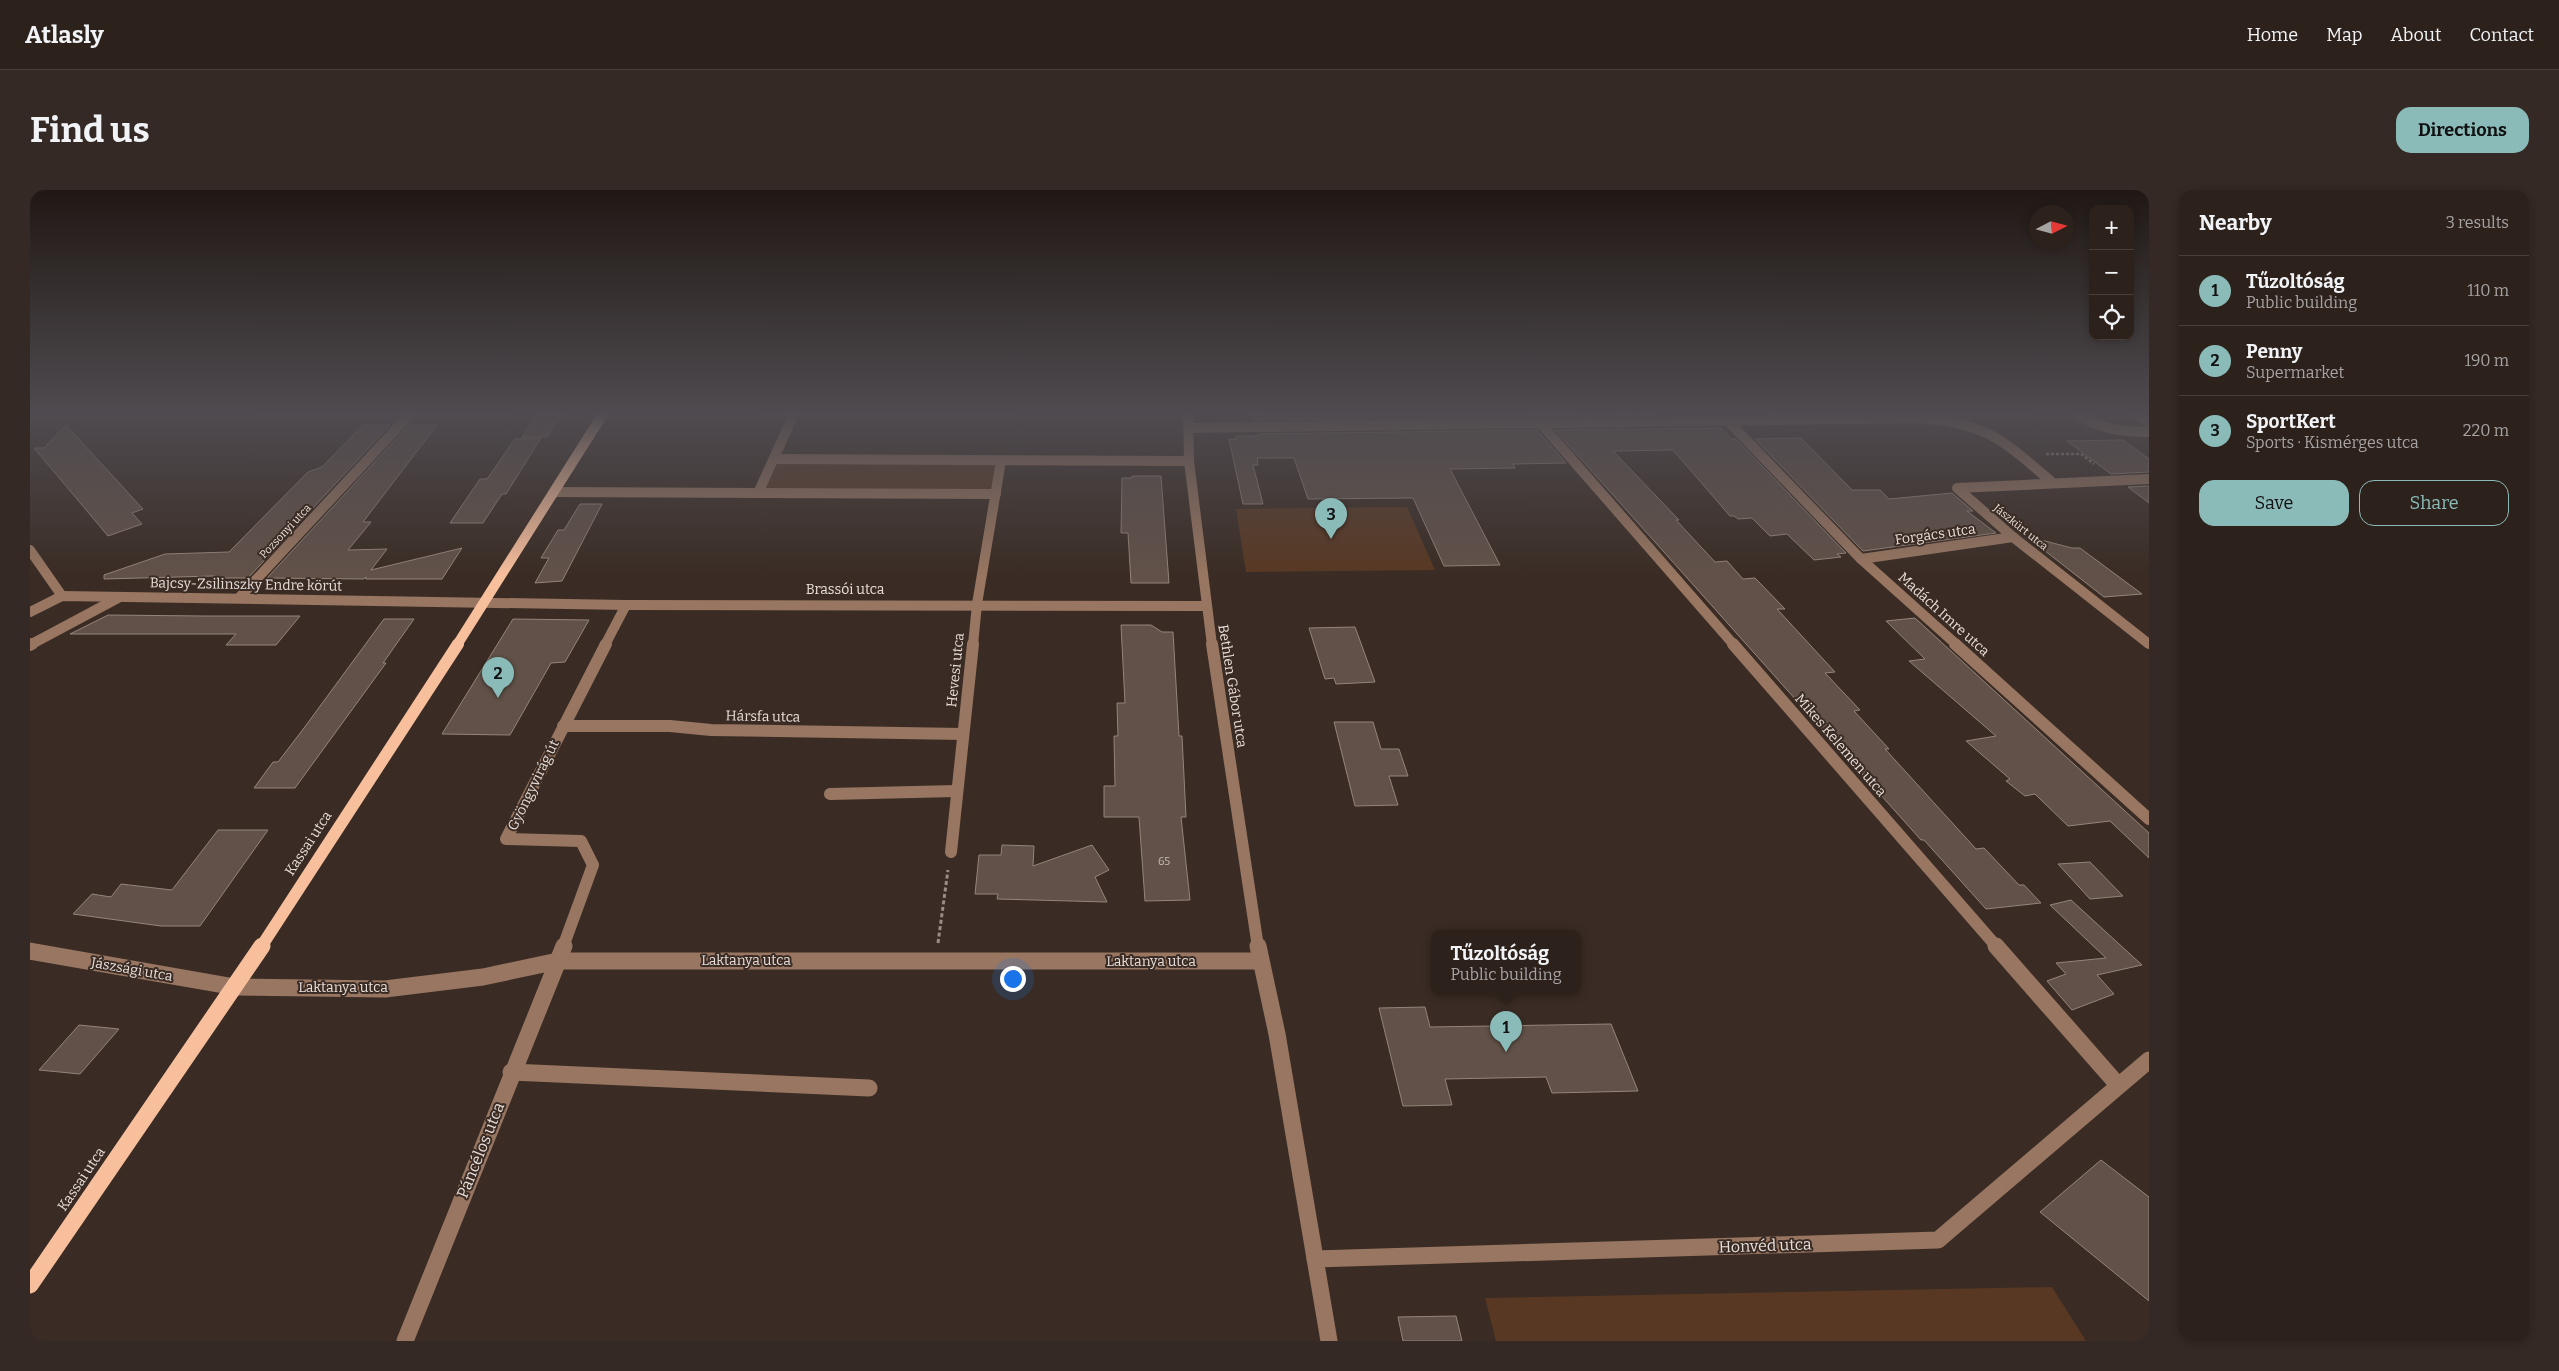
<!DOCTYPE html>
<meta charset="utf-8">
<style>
:root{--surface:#2c211b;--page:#342924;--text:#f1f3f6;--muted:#a6a3a3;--line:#483e3a;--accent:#8bbbb9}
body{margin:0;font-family:Bitter,serif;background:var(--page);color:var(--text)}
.controls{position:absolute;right:15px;top:15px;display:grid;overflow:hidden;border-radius:10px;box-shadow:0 2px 8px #0003}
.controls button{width:45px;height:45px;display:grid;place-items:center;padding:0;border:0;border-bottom:1px solid var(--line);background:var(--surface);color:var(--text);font:25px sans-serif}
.compass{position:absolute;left:1999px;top:15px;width:45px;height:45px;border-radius:50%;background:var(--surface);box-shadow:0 2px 8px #0003;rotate:84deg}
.you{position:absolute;left:982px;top:788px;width:18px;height:18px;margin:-12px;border:4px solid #fff;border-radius:50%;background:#1a73e8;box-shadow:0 0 0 8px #1a73e833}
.badge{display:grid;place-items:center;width:32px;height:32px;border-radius:50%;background:var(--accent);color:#111;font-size:16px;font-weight:700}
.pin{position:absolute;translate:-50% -41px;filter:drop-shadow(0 1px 2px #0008)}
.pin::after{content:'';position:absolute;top:26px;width:18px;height:15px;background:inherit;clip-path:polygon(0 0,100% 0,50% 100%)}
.popup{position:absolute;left:1401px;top:740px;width:150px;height:65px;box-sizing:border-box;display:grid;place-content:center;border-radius:10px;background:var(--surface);filter:drop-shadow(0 1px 4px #0005);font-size:16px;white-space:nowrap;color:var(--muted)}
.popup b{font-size:19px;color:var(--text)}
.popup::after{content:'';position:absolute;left:50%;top:100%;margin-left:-10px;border:10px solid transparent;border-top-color:var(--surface)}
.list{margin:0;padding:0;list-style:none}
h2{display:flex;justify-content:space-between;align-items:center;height:65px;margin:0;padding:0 20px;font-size:21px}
h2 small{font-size:16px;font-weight:400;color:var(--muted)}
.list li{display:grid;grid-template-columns:32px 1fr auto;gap:15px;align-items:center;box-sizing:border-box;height:70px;padding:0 20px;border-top:1px solid var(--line)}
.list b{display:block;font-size:19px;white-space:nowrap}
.list p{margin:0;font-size:16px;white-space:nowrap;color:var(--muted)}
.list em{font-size:16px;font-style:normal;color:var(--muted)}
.actions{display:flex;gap:10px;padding:15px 20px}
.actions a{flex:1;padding:11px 0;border:1px solid var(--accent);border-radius:15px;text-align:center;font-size:18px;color:var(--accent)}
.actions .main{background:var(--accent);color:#111}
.icon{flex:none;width:28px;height:28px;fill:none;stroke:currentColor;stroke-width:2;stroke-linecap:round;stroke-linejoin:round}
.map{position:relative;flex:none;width:2119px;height:1151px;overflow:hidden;border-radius:15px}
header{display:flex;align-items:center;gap:30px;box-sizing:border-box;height:70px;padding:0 25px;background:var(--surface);border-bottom:1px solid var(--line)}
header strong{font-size:24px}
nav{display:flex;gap:28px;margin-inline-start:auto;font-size:18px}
.intro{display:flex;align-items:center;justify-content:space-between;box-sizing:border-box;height:120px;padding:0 30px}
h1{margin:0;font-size:35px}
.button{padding:12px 22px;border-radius:15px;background:var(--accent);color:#111;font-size:18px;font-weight:700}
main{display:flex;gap:30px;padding:0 30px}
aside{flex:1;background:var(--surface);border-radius:15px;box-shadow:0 2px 8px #0003}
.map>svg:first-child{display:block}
</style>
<header>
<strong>Atlasly</strong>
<nav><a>Home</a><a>Map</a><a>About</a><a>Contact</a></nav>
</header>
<div class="intro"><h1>Find us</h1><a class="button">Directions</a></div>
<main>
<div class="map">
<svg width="2119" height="1151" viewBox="0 0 2119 1151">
<rect width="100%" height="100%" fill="#3a2c24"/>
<g fill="#583823">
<path d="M748 271 968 273 963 302H733Z"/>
<path d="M1377 317 1405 380 1216 382 1206 319Z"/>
<path d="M2022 1097 2056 1151H1466L1455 1108Z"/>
</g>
<g fill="#615148" stroke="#95847a">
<path d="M507 224H532L517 247H492Z"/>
<path d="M1222 224H1336V229L1224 230Z"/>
<path d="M1397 224H1627V225L1399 228Z"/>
<path d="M36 235 113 319 102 323 112 334 78 346 4 258H14Z"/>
<path d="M333 235H360L218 388H182L184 386 74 389V385L135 364 199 362 278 282 292 277Z"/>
<path d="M379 235H407L333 332H341L318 360 357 359 341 380 432 358 412 389H336V387L334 389 237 388Z"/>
<path d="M1691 238 1701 249H1706L1816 363 1807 364 1811 367 1784 370 1757 344 1740 346 1722 328 1708 329 1704 326H1700L1643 260 1583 261 1649 330H1646L1685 372 1697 371 1713 389 1725 388 1755 419H1747L1805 482 1795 483 1830 520 1824 521 1859 559H1855L1946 659 1954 658 1989 695H1994L2011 713 1956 719 1894 650H1891L1525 240Z"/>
<path d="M1507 240 1536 273 1483 274 1485 278 1420 279 1470 375 1414 376 1383 308 1278 309 1264 268H1227L1228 275H1223L1233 314H1213L1199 249H1207L1206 246H1228V244Z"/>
<path d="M511 248 476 304H472L453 333H420L450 289H457L485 249Z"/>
<path d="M1771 248 1822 300H1850L1859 309 1922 303 1943 321H1937L1966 343 1833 361 1725 249Z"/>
<path d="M2093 250 2119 269V282L2081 284 2037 251Z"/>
<path d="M1102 286H1131L1139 393H1101L1098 343H1091L1092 288H1102Z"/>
<path d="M2119 296V313L2098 297Z"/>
<path d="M550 314H572L532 391 505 393 519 368H511L528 340H534Z"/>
<path d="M1996 346 2042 358H2050L2112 404 2074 407Z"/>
<path d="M78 425 173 426H270L246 455H196L206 444H40Z"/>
<path d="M1885 428 2119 643V668L2080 631 2038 636 2005 604 1995 606 1976 591 1980 589 1936 551 1966 546 1879 471 1895 469 1856 431Z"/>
<path d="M354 429H384L353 473H356L265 598H224L243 572H248L274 538Z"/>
<path d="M483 429 559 430 535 472 521 473 480 545 412 544Z"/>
<path d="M1091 435H1121L1132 442H1143L1149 546H1152L1156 627H1151L1160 710 1115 711 1109 627H1074V596H1085L1084 546H1088L1087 513H1095Z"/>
<path d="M1325 437 1345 492 1306 494 1304 488 1295 489 1279 438Z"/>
<path d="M1304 532H1343L1351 559H1369L1378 586H1359L1368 615 1325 616Z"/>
<path d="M188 640H238L170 736H131L43 724 62 704 81 707 91 694 142 700Z"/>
<path d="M972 655 1004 656 1003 676 1062 655 1079 680 1065 687 1077 712 967 709 968 704H945L949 665H971Z"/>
<path d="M2060 672 2093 706 2060 709 2028 674Z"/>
<path d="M2041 710 2112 775 2067 785 2084 804 2042 820 2017 791 2036 784 2026 773 2076 768 2020 715Z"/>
<path d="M1395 817 1400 837 1581 834 1608 901 1522 903 1516 887 1415 889 1422 915 1373 916 1349 818Z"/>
<path d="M49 835 89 839 50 884 9 880Z"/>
<path d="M2071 970 2119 1007V1111L2010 1022Z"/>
<path d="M1426 1126 1432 1151H1373L1368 1127Z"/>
</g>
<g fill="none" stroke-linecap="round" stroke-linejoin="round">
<path stroke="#998d87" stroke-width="2.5" stroke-dasharray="3 2" stroke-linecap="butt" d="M2016 264H2051L2064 274"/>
<path stroke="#998d87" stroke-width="3" stroke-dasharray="4 2.5" stroke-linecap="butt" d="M908 753 918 680"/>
<g stroke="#987661" stroke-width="10">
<path d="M1158 224 1159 271 1182 455"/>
<path d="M2047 224C2070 239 2092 242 2119 242"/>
<path d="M2106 224 2119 233"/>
<path d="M1698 231 1831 369 1927 455"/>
<path d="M1512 235 1704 455"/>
<path d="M1158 238 1887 228C1958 233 1971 249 2023 293"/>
<path d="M744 269 1159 271"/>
<path d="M2119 289 1927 298 1983 347 2119 454"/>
<path d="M525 302 966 304"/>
<path d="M728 303 764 224"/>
<path d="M0 360 32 406"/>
<path d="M1831 369 1983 347"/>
<path d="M209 408 380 224"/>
<path d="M0 422 32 406 596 415 1176 416"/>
<path d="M0 455 88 408"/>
<path d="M575 455 596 415"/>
<path d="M943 455 947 414 971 271"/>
</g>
<g stroke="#987661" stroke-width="12">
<path d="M1182 454 1228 757"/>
<path d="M1703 454 1967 757"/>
<path d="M1925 454 2119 629"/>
<path d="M0 455 2 454"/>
<path d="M533 536H640L681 540 933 544"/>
<path d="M800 604 926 601"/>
<path d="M921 662 943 454"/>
<path d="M533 757 563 675 551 651 476 649 576 454"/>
</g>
<g stroke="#987661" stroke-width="17">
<path d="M1228 756 1247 844 1299 1151"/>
<path d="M1966 756 2088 895"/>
<path d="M0 761 205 797 355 799 453 787 528 771H1230"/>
<path d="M481 882 839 898"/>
<path d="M1285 1069 1908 1050 2119 870"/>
<path d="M375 1151 534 756"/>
</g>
<path stroke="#f8bf9d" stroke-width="10" d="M427 455 573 224"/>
<path stroke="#f8bf9d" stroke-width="12" d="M231 757 428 454"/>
<path stroke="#f8bf9d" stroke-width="17" d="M0 1095 232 756"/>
</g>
<linearGradient id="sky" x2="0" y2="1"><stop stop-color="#201814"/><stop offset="0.58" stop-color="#4f4b50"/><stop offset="1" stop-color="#4f4b50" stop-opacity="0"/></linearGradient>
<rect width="2119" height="386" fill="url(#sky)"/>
<g text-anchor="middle" stroke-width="4" stroke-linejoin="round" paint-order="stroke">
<g font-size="11" fill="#e9dfda" stroke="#3a2c24">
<text transform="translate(1991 337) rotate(39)" y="4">Jászkürt utca</text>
<text transform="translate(255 341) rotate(-47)" y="4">Pozsonyi utca</text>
</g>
<g font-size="11" fill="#c7bcb6">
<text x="1134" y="675">65</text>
</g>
<g font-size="14" fill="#e9dfda" stroke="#3a2c24">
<text transform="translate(1905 344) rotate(-8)" y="5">Forgács utca</text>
<text transform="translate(216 394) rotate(1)" y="5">Bajcsy-Zsilinszky Endre körút</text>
<text x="815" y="404">Brassói utca</text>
<text transform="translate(1914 424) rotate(42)" y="5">Madách Imre utca</text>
<text transform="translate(925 480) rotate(-84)" y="5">Hevesi utca</text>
<text transform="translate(1203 496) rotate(81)" y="5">Bethlen Gábor utca</text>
<text transform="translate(733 526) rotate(1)" y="5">Hársfa utca</text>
<text transform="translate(1811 555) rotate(49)" y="5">Mikes Kelemen utca</text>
<text transform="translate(503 595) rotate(-64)" y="5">Gyöngyvirág út</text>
<text transform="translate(278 653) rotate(-57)" y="5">Kassai utca</text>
<text x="716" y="775">Laktanya utca</text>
<text x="1121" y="776">Laktanya utca</text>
<text transform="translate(102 779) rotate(10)" y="5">Jászsági utca</text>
<text x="313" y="802">Laktanya utca</text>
<text transform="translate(51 989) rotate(-56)" y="5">Kassai utca</text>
</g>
<g font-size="16" fill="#e9dfda" stroke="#3a2c24">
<text transform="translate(450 960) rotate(-68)" y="6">Páncélos utca</text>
<text transform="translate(1735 1055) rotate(-2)" y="6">Honvéd utca</text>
</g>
</g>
</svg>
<div class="controls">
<button>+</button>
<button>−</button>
<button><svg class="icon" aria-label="locate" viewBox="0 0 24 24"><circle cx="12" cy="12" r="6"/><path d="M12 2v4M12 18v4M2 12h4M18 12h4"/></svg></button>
</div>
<svg class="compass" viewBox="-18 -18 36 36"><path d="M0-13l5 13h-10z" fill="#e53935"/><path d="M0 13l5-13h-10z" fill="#a6a3a3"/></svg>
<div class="you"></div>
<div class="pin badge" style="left:1476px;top:862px">1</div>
<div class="popup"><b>Tűzoltóság</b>Public building</div>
<div class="pin badge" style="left:468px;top:508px">2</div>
<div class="pin badge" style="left:1301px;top:349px">3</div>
</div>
<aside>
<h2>Nearby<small>3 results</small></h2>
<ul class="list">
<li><span class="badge">1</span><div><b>Tűzoltóság</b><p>Public building</p></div><em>110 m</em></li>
<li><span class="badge">2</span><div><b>Penny</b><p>Supermarket</p></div><em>190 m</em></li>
<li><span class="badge">3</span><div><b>SportKert</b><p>Sports · Kismérges utca</p></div><em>220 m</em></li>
</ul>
<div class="actions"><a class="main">Save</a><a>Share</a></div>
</aside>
</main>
